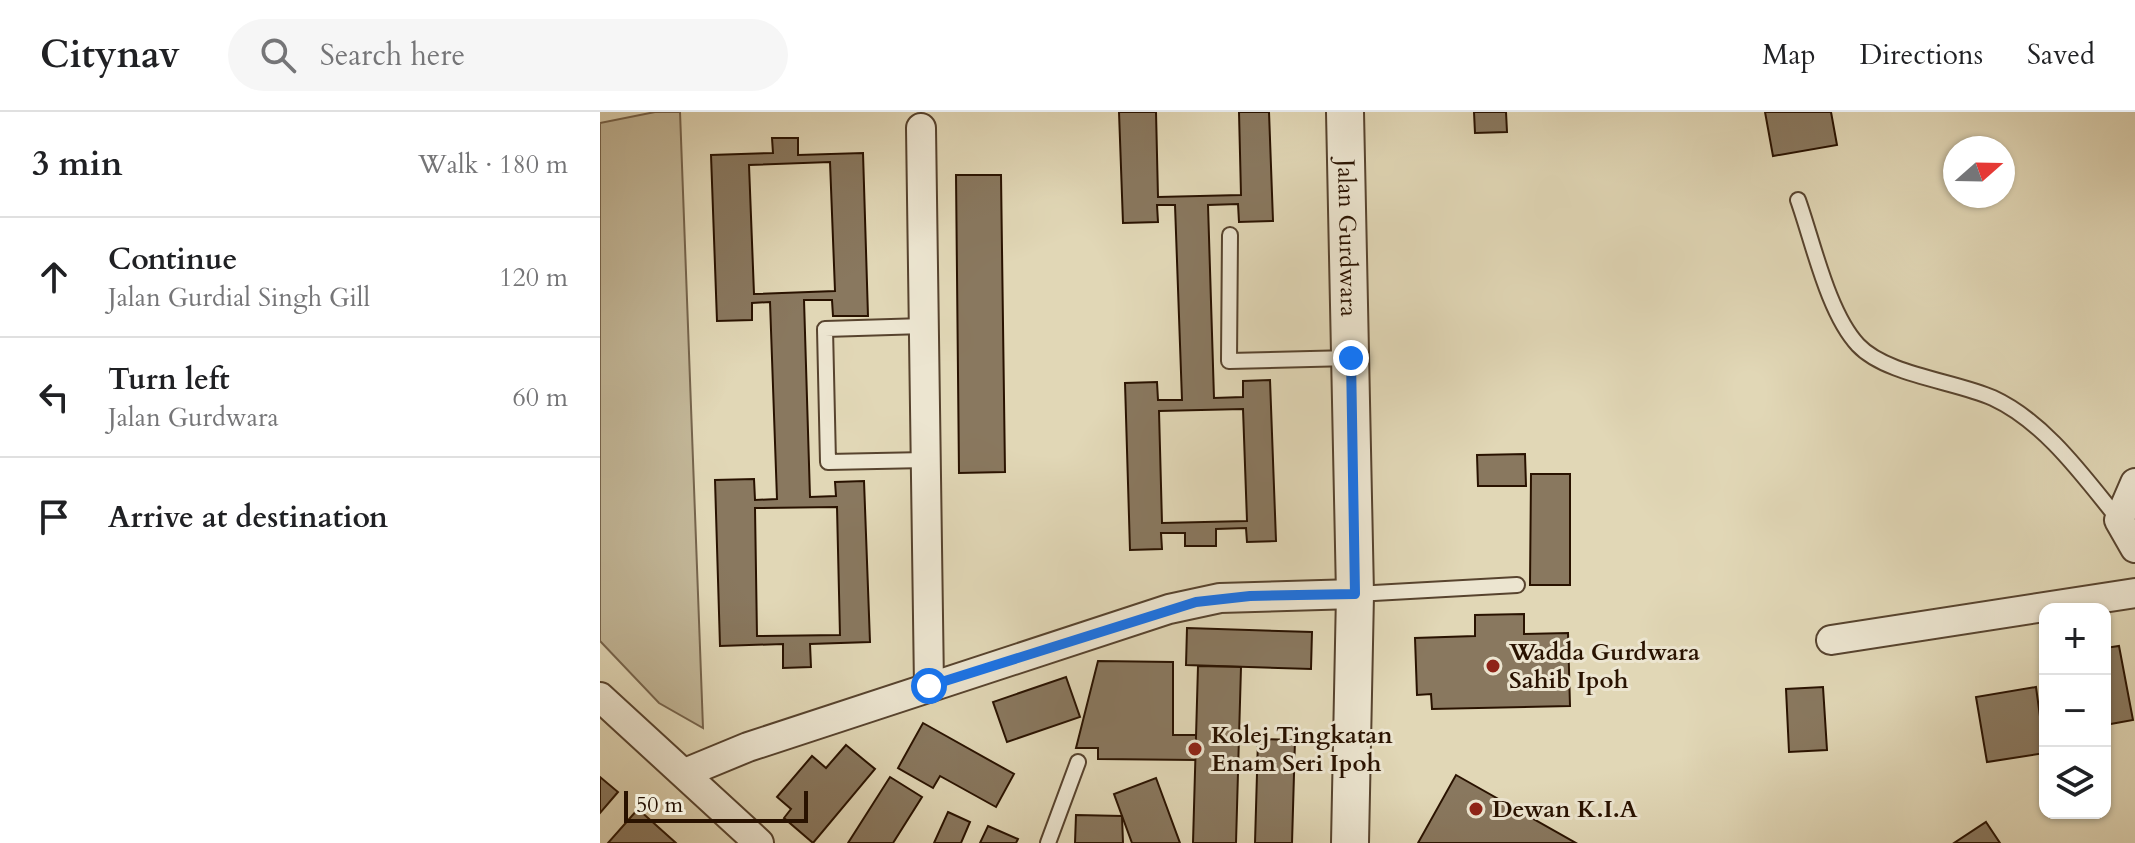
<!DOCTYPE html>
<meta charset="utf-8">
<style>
:root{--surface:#fff;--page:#f6f6f6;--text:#202124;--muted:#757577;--line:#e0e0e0}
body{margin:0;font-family:Cardo,serif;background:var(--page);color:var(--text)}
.controls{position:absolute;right:24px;bottom:24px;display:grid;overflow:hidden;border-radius:16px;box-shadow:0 2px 6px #0004}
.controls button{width:72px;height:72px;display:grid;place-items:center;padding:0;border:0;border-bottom:2px solid var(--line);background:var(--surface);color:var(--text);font:40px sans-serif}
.compass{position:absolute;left:1343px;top:24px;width:72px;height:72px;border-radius:50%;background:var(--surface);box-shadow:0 2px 6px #0004;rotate:70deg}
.scale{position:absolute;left:24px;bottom:20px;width:184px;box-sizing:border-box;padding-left:8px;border:4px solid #291200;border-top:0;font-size:22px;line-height:28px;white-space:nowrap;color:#291200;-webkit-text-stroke:6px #ece5d0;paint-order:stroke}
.stop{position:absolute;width:24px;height:24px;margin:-18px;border:6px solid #1a73e8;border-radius:50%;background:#fff}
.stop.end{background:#1a73e8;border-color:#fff;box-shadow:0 2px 8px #0008}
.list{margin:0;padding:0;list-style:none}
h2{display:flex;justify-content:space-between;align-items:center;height:104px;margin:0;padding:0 32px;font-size:34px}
h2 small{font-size:26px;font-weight:400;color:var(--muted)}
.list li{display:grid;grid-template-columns:52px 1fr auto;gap:24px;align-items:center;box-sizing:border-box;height:120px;padding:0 32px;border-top:2px solid var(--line)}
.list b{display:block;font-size:30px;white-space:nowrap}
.list p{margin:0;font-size:26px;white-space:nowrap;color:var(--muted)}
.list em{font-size:26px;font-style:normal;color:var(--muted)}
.icon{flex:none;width:44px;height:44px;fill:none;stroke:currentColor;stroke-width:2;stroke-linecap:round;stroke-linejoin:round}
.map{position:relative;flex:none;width:1535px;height:731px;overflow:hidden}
header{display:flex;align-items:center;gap:48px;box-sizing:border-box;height:112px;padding:0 40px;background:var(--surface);border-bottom:2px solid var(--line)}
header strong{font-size:38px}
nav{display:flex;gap:44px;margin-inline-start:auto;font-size:28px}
.search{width:560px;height:72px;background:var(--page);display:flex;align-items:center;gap:20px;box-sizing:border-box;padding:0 28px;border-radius:44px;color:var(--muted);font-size:30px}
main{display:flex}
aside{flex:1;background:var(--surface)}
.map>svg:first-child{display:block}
</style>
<header>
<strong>Citynav</strong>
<div class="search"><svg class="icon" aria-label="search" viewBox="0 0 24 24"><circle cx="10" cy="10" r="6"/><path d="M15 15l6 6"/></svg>Search here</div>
<nav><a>Map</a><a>Directions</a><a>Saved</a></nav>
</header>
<main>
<aside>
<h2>3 min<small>Walk · 180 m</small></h2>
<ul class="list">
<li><svg class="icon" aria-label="ahead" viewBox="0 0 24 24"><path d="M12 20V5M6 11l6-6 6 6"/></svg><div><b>Continue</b><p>Jalan Gurdial Singh Gill</p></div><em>120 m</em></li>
<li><svg class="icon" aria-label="left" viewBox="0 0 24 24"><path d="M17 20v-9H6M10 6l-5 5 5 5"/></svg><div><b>Turn left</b><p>Jalan Gurdwara</p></div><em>60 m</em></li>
<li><svg class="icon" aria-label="arrive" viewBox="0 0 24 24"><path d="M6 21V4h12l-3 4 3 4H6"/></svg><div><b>Arrive at destination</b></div></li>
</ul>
</aside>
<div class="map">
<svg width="1535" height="731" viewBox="0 0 1535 731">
<rect width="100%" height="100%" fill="#e1d7b6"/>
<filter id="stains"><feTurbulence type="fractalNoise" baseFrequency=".0025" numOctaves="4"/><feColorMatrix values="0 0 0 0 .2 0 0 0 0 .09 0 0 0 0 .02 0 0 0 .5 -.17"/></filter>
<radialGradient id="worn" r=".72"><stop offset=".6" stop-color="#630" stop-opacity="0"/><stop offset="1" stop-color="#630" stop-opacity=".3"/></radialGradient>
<path fill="#c2b697" stroke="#76644c" stroke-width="2" d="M55 0H80L103 616 59 591 0 529V11Z"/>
<g fill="#89785f" stroke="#291200" stroke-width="2" fill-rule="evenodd">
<path d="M519 0H556L558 85 641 83 639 0H669L673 109 639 110 638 92 608 93 614 286 643 285V269L670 268 676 429 647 430 646 416 616 417V434H585V421H561L562 437 530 438 525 271 557 270 558 288H582L575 93H557L558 110 523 111ZM643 297 647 409 562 411 559 299Z"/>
<path d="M874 0H906L907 20 875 21Z"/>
<path d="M1165 0H1231L1237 33 1173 44Z"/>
<path d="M172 26H198V43L263 41 268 204H233L232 188H204L210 385 236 384 235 370 264 369 270 530 210 532 211 555 183 556V532L120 534 115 368 154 367 155 388 177 387 170 190 152 191V208L117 209 111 43 173 41ZM230 50 235 179 154 182 149 53ZM237 395 240 523 157 524 155 396Z"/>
<path d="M356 63H401L405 360 359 361Z"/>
<path d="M925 342 926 374H878L877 343Z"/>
<path d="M931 362H970V473H930Z"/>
<path d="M924 502V522L968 521 970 594 832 597 831 582 817 583 815 526 875 524V503Z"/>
<path d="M587 516 712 520 711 557 586 553Z"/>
<path d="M1519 534 1533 608 1505 613V536Z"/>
<path d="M498 549 573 550V623H596V648L498 647V636H476Z"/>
<path d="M598 554 641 555 636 731H593Z"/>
<path d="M466 565 480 605 407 630 393 590Z"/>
<path d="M1223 575 1227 638 1189 640 1186 577Z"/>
<path d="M1436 575 1445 641 1387 650 1376 585Z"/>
<path d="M323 611 414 662 396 695 340 664 333 676 298 656Z"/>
<path d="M658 627 695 628 692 731H655Z"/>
<path d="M246 633 275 657 213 731 184 706 191 697 177 685 212 644 226 656Z"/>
<path d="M856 663 976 731H818Z"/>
<path d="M0 665 18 680 0 701Z"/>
<path d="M290 665 322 685 293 731H248Z"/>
<path d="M556 666 580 731H532L514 682Z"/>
<path d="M38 697 76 731H8Z"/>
<path d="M348 700 370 710 361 731H334Z"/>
<path d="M476 703 522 704 523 731H475Z"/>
<path d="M1386 710 1400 731H1354Z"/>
<path d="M388 714 418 727 416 731H380Z"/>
</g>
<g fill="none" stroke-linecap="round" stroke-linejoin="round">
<g stroke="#57432e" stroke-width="18">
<g id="service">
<path d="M1198 88C1213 130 1228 201 1258 233 1286 263 1355 269 1393 286 1445 310 1484 365 1519 408"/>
<path d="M630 123 629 249 751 246"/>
<path d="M324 214 225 217 228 350 326 348"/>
<path d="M756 482 917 473"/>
<path d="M448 731 478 650"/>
</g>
</g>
<g stroke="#57432e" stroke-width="32">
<g id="minor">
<path d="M321 16 329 574"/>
<path d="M1535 371 1519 408 1535 436"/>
<path d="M1231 528 1535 481"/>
<path d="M0 585 159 731"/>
<path d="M85 661 148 635 569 497 620 486 755 482"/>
</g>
</g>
<g stroke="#57432e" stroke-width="40">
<g id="tertiary">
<path id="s1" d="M745 0 755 482 750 731"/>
</g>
</g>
<use href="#service" stroke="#ece5d0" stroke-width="14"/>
<use href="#minor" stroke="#ece5d0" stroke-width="28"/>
<use href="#tertiary" stroke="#ece5d0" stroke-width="36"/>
</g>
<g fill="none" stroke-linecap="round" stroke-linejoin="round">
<path stroke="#1a73e8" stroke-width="10" d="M329 574 596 490 650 484 755 482 751 246"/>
</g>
<g fill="#8f2418" stroke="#ece5d0" stroke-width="3">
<circle cx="893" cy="554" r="8"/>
<circle cx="595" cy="637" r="8"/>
<circle cx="876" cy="697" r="8"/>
</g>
<g text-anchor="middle" stroke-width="6" stroke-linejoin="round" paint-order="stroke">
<g font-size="24" fill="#291200" stroke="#ece5d0">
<text dy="8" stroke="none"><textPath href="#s1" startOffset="126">Jalan Gurdwara</textPath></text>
</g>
<g font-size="24" font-weight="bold" fill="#291200" stroke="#ece5d0" text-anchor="start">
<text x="909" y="548">Wadda Gurdwara<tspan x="909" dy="28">Sahib Ipoh</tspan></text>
<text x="611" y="631">Kolej Tingkatan<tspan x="611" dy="28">Enam Seri Ipoh</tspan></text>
<text x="892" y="705">Dewan K.I.A</text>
</g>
</g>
<rect width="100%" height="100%" filter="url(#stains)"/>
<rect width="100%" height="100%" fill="url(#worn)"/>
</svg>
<div class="controls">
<button>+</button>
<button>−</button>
<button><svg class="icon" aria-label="layers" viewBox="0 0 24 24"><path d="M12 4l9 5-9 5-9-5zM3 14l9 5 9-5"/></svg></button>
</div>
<svg class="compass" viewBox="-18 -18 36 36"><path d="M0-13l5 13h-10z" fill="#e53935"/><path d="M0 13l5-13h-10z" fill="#757577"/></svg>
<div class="scale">50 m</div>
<div class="stop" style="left:329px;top:574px"></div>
<div class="stop end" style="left:751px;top:246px"></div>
</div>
</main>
